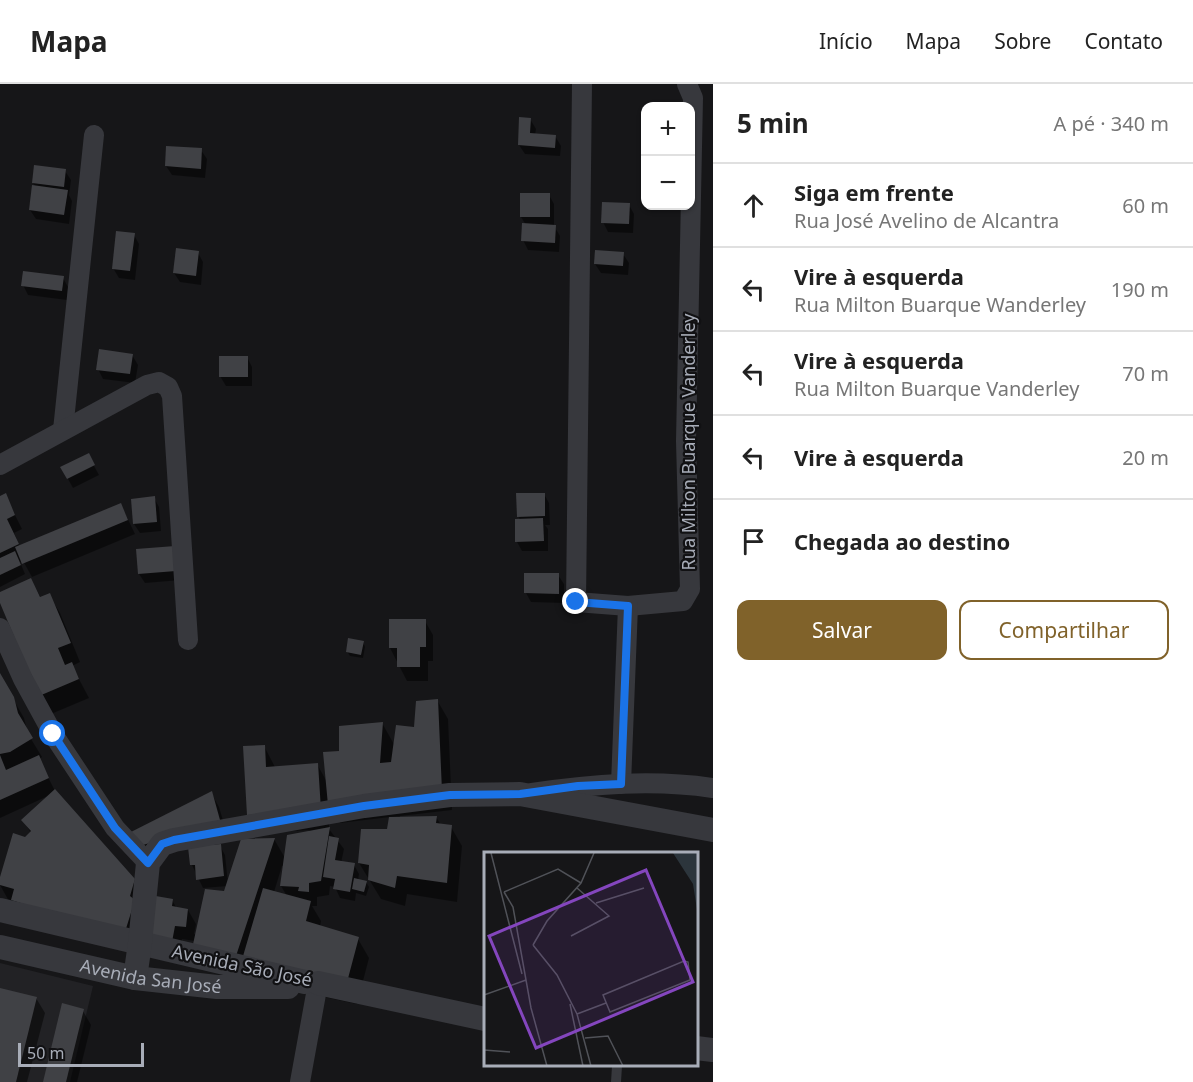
<!DOCTYPE html>
<html lang="pt">
<meta charset="utf-8">
<style>
:root{--surface:#fff;--page:#f6f6f6;--text:#222;--muted:#767676;--line:#e0e0e0;--accent:#80622a}
body{margin:0;font-family:"Noto Sans",sans-serif;background:var(--page);color:var(--text)}
.controls{position:absolute;right:18px;top:18px;display:grid;overflow:hidden;border-radius:12px;box-shadow:0 2px 4px #0004}
.controls button{width:54px;height:54px;display:grid;place-items:center;padding:0;border:0;border-bottom:2px solid var(--line);background:var(--surface);color:var(--text);font:30px sans-serif}
.scale{position:absolute;left:18px;bottom:15px;width:126px;box-sizing:border-box;padding-left:6px;border:3px solid #a8adb8;border-top:0;font-size:16px;line-height:21px;white-space:nowrap;color:#a8adb8;-webkit-text-stroke:4px #111113;paint-order:stroke}
.stop{position:absolute;width:18px;height:18px;margin:-14px;border:4px solid #1a73e8;border-radius:50%;background:#fff}
.stop.end{background:#1a73e8;border-color:#fff;box-shadow:0 2px 6px #0008}
.list{margin:0;padding:0;list-style:none}
h2{display:flex;justify-content:space-between;align-items:center;height:78px;margin:0;padding:0 24px;font-size:26px}
h2 small{font-size:20px;font-weight:400;color:var(--muted)}
.list li{display:grid;grid-template-columns:39px 1fr auto;gap:18px;align-items:center;box-sizing:border-box;height:84px;padding:0 24px;border-top:2px solid var(--line)}
.list b{display:block;font-size:22px;white-space:nowrap}
.list p{margin:0;font-size:20px;white-space:nowrap;color:var(--muted)}
.list em{font-size:20px;font-style:normal;color:var(--muted)}
.actions{display:flex;gap:12px;padding:18px 24px}
.actions a{flex:1;padding:14px 0;border:2px solid var(--accent);border-radius:12px;text-align:center;font-size:21px;color:var(--accent)}
.actions .main{background:var(--accent);color:#fff}
.icon{flex:none;width:33px;height:33px;fill:none;stroke:currentColor;stroke-width:2;stroke-linecap:round;stroke-linejoin:round}
.map{position:relative;flex:none;width:713px;height:998px;overflow:hidden}
header{display:flex;align-items:center;gap:36px;box-sizing:border-box;height:84px;padding:0 30px;background:var(--surface);border-bottom:2px solid var(--line)}
header strong{font-size:28px}
nav{display:flex;gap:33px;margin-inline-start:auto;font-size:21px}
main{display:flex}
aside{flex:1;background:var(--surface)}
.map>svg:first-child{display:block}
</style>
<header>
<strong>Mapa</strong>
<nav><a>Início</a><a>Mapa</a><a>Sobre</a><a>Contato</a></nav>
</header>
<main>
<div class="map">
<svg width="713" height="998" viewBox="0 0 713 998">
<rect width="100%" height="100%" fill="#161618"/>
<path fill="#222225" d="M0 879 93 902 70 998H0Z"/>
<g fill="#0007" fill-rule="evenodd">
<path d="M530 35 536 45 535 51 555 52 561 62 560 72 525 70 519 61Z"/>
<path d="M201 66 207 75 205 94 172 91 166 82Z"/>
<path d="M65 87 71 96 69 111 72 117 69 140 36 135 30 126 36 103 33 99Z"/>
<path d="M549 111 554 120V142L560 152 559 168 528 166 523 156 526 141 521 133Z"/>
<path d="M629 121 634 130 633 149 608 148 603 138Z"/>
<path d="M134 151 139 160 135 196 119 194 113 184Z"/>
<path d="M198 169 203 178 201 201 180 198 174 189Z"/>
<path d="M623 170 629 179 628 191 601 189 595 180Z"/>
<path d="M63 194 68 203 67 216 28 211 23 201Z"/>
<path d="M132 271 138 281 135 299 103 295 98 285Z"/>
<path d="M247 273 252 283V302H226L220 292Z"/>
<path d="M88 371 99 391 73 404 62 384Z"/>
<path d="M544 410 549 419 550 441H545L548 445V467H522L517 458 520 436 518 432Z"/>
<path d="M5 411 22 445 14 449 20 463 121 421 135 450 32 493 23 477 20 478 25 490 0 503V413Z"/>
<path d="M154 414 159 423 161 447 140 449 134 440 132 416Z"/>
<path d="M174 464 181 496 145 499 139 490 138 466Z"/>
<path d="M558 491 564 500V519L531 518 526 509Z"/>
<path d="M31 496 41 514 49 511 60 529 80 578 72 582 89 614 51 630 0 515V509Z"/>
<path d="M425 537 433 551V577H428V597H407L390 564Z"/>
<path d="M363 558 365 563 363 574 350 572 347 567Z"/>
<path d="M0 592 24 634 28 650 42 673 39 675 55 707 134 795 135 869 10 819 0 801V798L25 754 31 749 23 736 48 712 0 734Z"/>
<path d="M437 616 448 635 452 726 400 732V734L436 733 441 741 451 743 462 762 457 818 407 810 405 822 381 815 359 779 389 746 390 733 340 739 329 720V745L344 765 341 779 354 781 359 790 358 796 366 798 369 803 366 812 356 809 355 817 340 814 335 803 330 802 329 811 317 813V822H312L321 837 320 843 358 855 369 874 357 920 253 898 195 857 182 855 180 872 154 868 172 816 177 825 188 826 196 840 194 850 197 851 225 809 228 802 203 804 192 781 220 762 225 771 228 799 274 755 285 774 310 748 309 746 260 749 264 662 275 683 317 680 327 698 341 668 382 639 395 662 416 645ZM282 782H284L281 802 287 812 274 808Z"/>
<path d="M211 709 219 723 227 750 141 778 133 764Z"/>
<path d="M0 905 36 914 45 929 27 998H0Z"/>
<path d="M83 927 91 941 77 998H45Z"/>
</g>
<g fill="#404145">
<path d="M519 33 531 34 530 49 556 51 555 64 518 61Z"/>
<path d="M166 62 202 64 201 85 165 82Z"/>
<path d="M34 81 66 85 64 103 32 99Z"/>
<path d="M32 101 68 106 64 131 29 126Z"/>
<rect x="520" y="109" width="30" height="24"/>
<path d="M602 118 630 119 629 140 601 139Z"/>
<path d="M522 139 556 141 555 159 521 157Z"/>
<path d="M116 147 135 149 130 187 112 185Z"/>
<path d="M176 164 199 167 196 192 173 189Z"/>
<path d="M595 166 624 168 623 182 594 180Z"/>
<path d="M23 187 64 192 62 207 21 202Z"/>
<path d="M99 265 133 270 130 290 96 286Z"/>
<rect x="219" y="272" width="29" height="21"/>
<path d="M89 369 95 381 67 395 60 383Z"/>
<path d="M6 409 15 431 7 435 19 460 0 469V412Z"/>
<path d="M516 409H545V432L517 433Z"/>
<path d="M155 412 157 438 133 440 131 415Z"/>
<path d="M121 419 128 436 22 480 15 463Z"/>
<path d="M543 434 544 457 515 458V435Z"/>
<path d="M175 462 176 487 138 490 136 465Z"/>
<path d="M15 467 21 481 0 491V474Z"/>
<path d="M524 489H559V510L524 509Z"/>
<path d="M31 494 40 513 50 509 71 559 58 564 65 581 72 578 79 595 39 612 0 519V508Z"/>
<path d="M389 535H426V563H420V583H397V564H389Z"/>
<path d="M348 554 364 557 361 571 346 568Z"/>
<path d="M0 589 14 613 18 629 33 654 10 668 0 670Z"/>
<path d="M438 615 442 707 328 721 323 668 339 667V642L383 638 380 679 391 678 396 641 414 643 416 617Z"/>
<path d="M265 661 266 683 318 679 321 726 247 731 243 662Z"/>
<path d="M0 671 6 686 39 671 49 694 0 716Z"/>
<path d="M55 705 135 795 130 812 135 816 124 851 11 816 14 805 0 801V793L13 749 25 753 31 747 21 736Z"/>
<path d="M212 707 220 736 131 765 125 751Z"/>
<path d="M437 732 436 739 452 741 447 799 397 792 395 804 368 796 369 781 358 779 361 745H387L389 733Z"/>
<path d="M330 743 321 797 309 799V808L298 807 299 803 280 802 287 751Z"/>
<path d="M329 752 339 754 335 776 355 779 350 808 333 805 335 795 323 793Z"/>
<path d="M275 754 235 875 192 865 205 805 224 807 241 755Z"/>
<path d="M221 760 224 792 196 796 195 781H190L188 763Z"/>
<path d="M354 794 367 797 364 808 352 805Z"/>
<path d="M263 804 311 817 306 837 359 853 346 902 241 879Z"/>
<path d="M150 811 173 815 172 822 188 825 186 843 175 842 172 858 144 854Z"/>
<path d="M0 904 37 913 16 998H0Z"/>
<path d="M62 919 84 925 66 998H43Z"/>
</g>
<g fill="none" stroke-linecap="round" stroke-linejoin="round">
<path stroke="#37383d" stroke-width="10" d="M616 998 617 982"/>
<g stroke="#37383d" stroke-width="20">
<path d="M582 0 576 518 628 522 683 517 690 505 686 357 693 14 687 0"/>
<path d="M63 346 94 51"/>
<path d="M0 381 147 301 159 298 168 303 172 312 188 556"/>
<path d="M0 544 23 595 53 650 115 744 148 779"/>
<path d="M621 700 628 522"/>
<path d="M532 709C592 700 653 695 713 704"/>
<path d="M300 998 318 899 305 898"/>
</g>
<g stroke="#37383d" stroke-width="24">
<path d="M0 826 305 898"/>
<path id="s1" d="M0 863 135 894 217 903H288"/>
<path d="M135 894 140 859 148 779 162 760 174 756 364 722 450 711 520 710 713 746"/>
<path d="M318 899 485 935"/>
<path d="M696 964 713 966"/>
</g>
</g>
<g fill="none" stroke-linecap="round" stroke-linejoin="round">
<path stroke="#1a73e8" stroke-width="8" d="M53 650 115 744 148 779 162 760 174 756 364 722 450 711 520 710 578 702 621 700 628 522 576 518"/>
</g>
<g text-anchor="middle" stroke-width="4.5" stroke-linejoin="round" paint-order="stroke">
<g font-size="18" fill="#a8adb8" stroke="#111113">
<text transform="translate(689 358) rotate(-90)" y="6">Rua Milton Buarque Vanderley</text>
<text transform="translate(242 882) rotate(12)" y="6">Avenida São José</text>
<text dy="6" stroke="none"><textPath href="#s1" startOffset="154">Avenida San José</textPath></text>
</g>
</g>
<g transform="translate(484 768)">
<rect width="214" height="214" fill="#161618"/>
<path d="M189 1H214V64L209 32Z" fill="#2c353c"/>
<path fill="none" stroke="#505258" stroke-width="1.5" d="M7 1 38 122M20 40 29 55 47 156 63 214M20 40 74 17 97 31M112 51 160 36M87 84 125 64 93 36M49 93 73 123 93 162 107 214M49 93 63 69 97 31 110 1M200 109 204 110 206 128 126 160 119 143ZM0 143 42 128M86 152 99 214M93 162 122 151M101 186 124 184 139 214M0 198 26 200"/>
<path fill="#8446be" fill-opacity="0.15" stroke="#8446be" stroke-width="3" d="M162 18 209 130 52 196 5 84Z"/>
<rect width="214" height="214" fill="none" stroke="#a8adb8" stroke-width="3"/>
</g>
</svg>
<div class="controls">
<button>+</button>
<button>−</button>
</div>
<div class="scale">50 m</div>
<div class="stop" style="left:53px;top:650px"></div>
<div class="stop end" style="left:576px;top:518px"></div>
</div>
<aside>
<h2>5 min<small>A pé · 340 m</small></h2>
<ul class="list">
<li><svg class="icon" aria-label="ahead" viewBox="0 0 24 24"><path d="M12 20V5M6 11l6-6 6 6"/></svg><div><b>Siga em frente</b><p>Rua José Avelino de Alcantra</p></div><em>60 m</em></li>
<li><svg class="icon" aria-label="left" viewBox="0 0 24 24"><path d="M17 20v-9H6M10 6l-5 5 5 5"/></svg><div><b>Vire à esquerda</b><p>Rua Milton Buarque Wanderley</p></div><em>190 m</em></li>
<li><svg class="icon" aria-label="left" viewBox="0 0 24 24"><path d="M17 20v-9H6M10 6l-5 5 5 5"/></svg><div><b>Vire à esquerda</b><p>Rua Milton Buarque Vanderley</p></div><em>70 m</em></li>
<li><svg class="icon" aria-label="left" viewBox="0 0 24 24"><path d="M17 20v-9H6M10 6l-5 5 5 5"/></svg><div><b>Vire à esquerda</b></div><em>20 m</em></li>
<li><svg class="icon" aria-label="arrive" viewBox="0 0 24 24"><path d="M6 21V4h12l-3 4 3 4H6"/></svg><div><b>Chegada ao destino</b></div></li>
</ul>
<div class="actions"><a class="main">Salvar</a><a>Compartilhar</a></div>
</aside>
</main>
